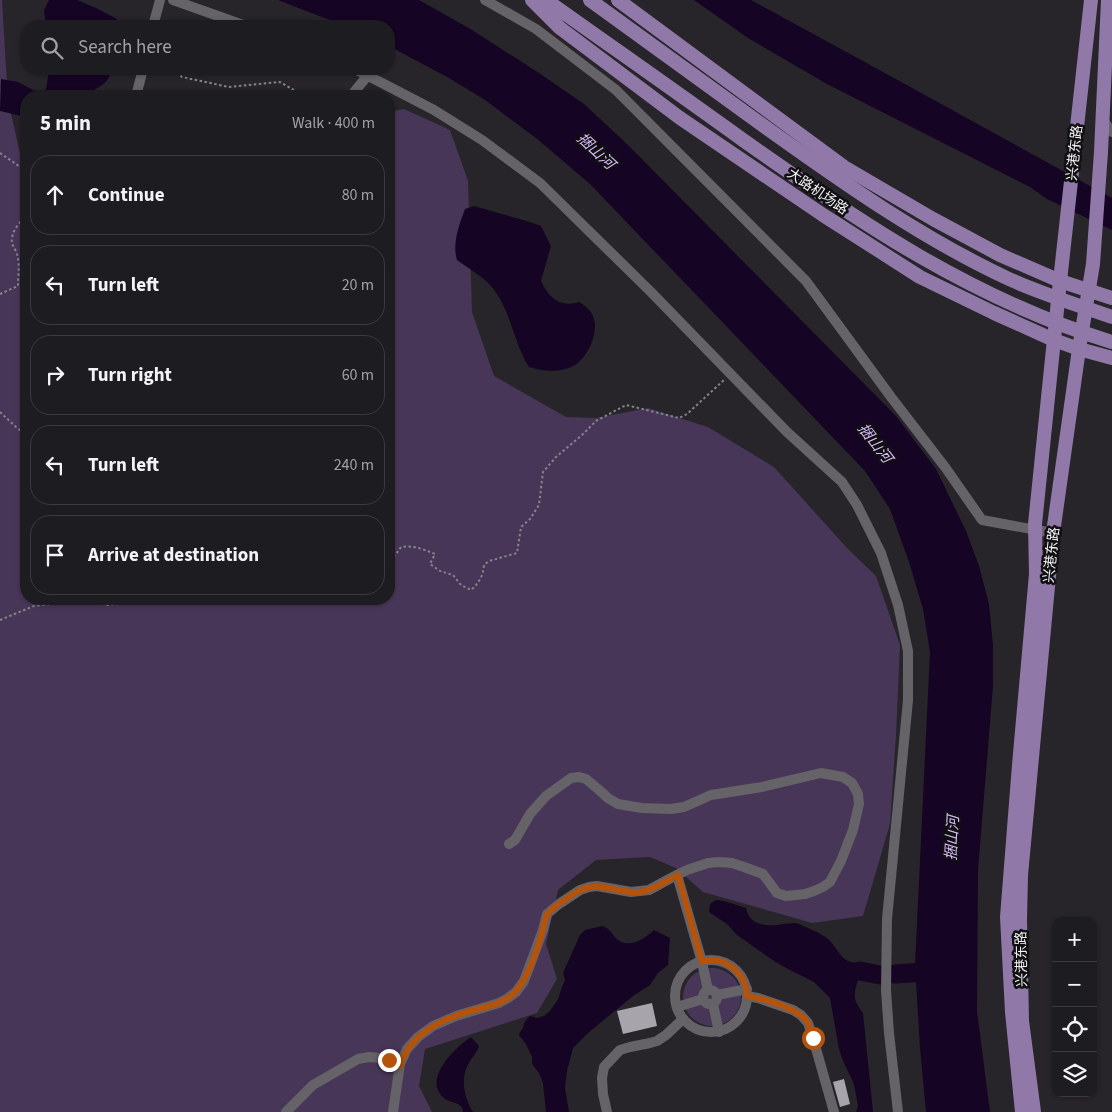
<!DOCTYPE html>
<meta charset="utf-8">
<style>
:root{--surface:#1d1c20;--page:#2a292d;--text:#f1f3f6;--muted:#a0a1a5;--line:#3b3a3e}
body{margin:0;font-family:"Source Sans 3","Noto Sans SC",sans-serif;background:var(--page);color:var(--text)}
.controls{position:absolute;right:15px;bottom:15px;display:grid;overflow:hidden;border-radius:10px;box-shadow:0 1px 4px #0004}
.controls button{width:45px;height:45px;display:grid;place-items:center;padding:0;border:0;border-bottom:1px solid var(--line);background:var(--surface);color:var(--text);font:25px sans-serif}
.stop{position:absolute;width:15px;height:15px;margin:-11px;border:4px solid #b45309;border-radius:50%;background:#fff}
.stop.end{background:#b45309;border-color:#fff;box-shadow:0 1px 5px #0008}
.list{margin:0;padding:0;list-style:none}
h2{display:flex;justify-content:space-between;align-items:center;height:65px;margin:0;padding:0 20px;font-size:21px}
h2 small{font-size:16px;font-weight:400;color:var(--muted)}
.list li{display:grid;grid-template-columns:32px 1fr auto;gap:15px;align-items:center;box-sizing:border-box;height:80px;margin:0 10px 10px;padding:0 10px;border:1px solid var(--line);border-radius:20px}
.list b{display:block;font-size:19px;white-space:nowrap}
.list em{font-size:16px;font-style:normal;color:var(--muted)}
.icon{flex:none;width:28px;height:28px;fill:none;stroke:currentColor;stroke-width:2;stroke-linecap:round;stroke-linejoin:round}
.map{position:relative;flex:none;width:1112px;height:1112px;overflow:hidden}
.search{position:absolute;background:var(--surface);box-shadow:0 1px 4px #0004;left:20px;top:20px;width:375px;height:55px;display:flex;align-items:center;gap:12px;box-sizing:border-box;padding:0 18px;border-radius:20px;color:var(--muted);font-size:19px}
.panel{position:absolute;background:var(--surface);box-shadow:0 1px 4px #0004;left:20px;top:90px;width:375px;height:515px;border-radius:20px}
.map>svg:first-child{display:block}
</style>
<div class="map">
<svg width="1112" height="1112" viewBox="0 0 1112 1112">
<rect width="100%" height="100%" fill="#27252a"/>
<g fill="#473658">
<path d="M0 0H2L8 101 26 179V599H389V112L404 109 450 130 468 181 472 312 494 376 566 417 596 418 648 408 708 427 774 467 847 548 876 576 900 645 896 735 890 824 863 916 812 923 703 892 676 868 650 857 596 860 558 890 546 944 557 979 537 1013 425 1049 419 1086 432 1112H0Z"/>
<circle cx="712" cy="997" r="29"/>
</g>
<g fill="#150423">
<path d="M49 0H77L96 8 117 19 116 26H46L44 10Z"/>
<path d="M278 0H419L472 30 539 73 584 104 628 145 896 416 936 469 966 531 979 566 989 604 993 645V686L978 870 977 1011 990 1112H926L920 1048 915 965 930 652 923 609 909 562 890 509 865 471 590 184 536 138 485 100 449 78 389 46V26H345Z"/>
<path d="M694 0H751L894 78 1112 198V230L1047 199 1030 187 827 84 748 38Z"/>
<path d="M48 69H111C109 87 98 84 88 96H26V117L0 111 1 79 18 82 33 90 40 92 46 89 49 71Z"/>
<path d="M474 206 530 222 541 226 551 246 541 281C548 297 560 308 579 302 586 306 592 311 594 319 598 334 588 357 575 365 561 373 544 372 529 367 513 342 511 309 491 286 481 275 469 269 457 260 452 244 459 225 465 209Z"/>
<path d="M716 900 724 901 746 908C749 926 768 927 783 924 789 924 793 922 799 924 807 928 816 931 824 936 839 945 839 967 863 962V977L858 980C853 996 853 999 863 1013L873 1112H856L858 1106 854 1084 843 1061 839 1049 830 998 814 982 788 969 774 961 737 935 727 924 709 912 710 904Z"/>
<path d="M602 926C609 928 610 931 614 936 627 951 643 940 654 930L670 938 668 965 658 973 650 985 633 996 588 1033 573 1048 567 1071 565 1088 569 1112H546L543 1083 539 1073 532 1064V1057L526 1044 519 1035 520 1032 523 1028C524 1022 526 1020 530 1016L537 1018 544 1016 550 1011 558 999 562 987 565 980 563 973 580 935 585 930Z"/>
<path d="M471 1037 479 1046C477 1053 472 1057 469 1063 460 1077 464 1098 473 1112H463C463 1101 449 1104 443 1097 423 1078 456 1047 471 1037Z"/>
</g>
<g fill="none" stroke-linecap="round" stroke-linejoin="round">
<g stroke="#150423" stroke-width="19">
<path d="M860 971 880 975"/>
<path d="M895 974 940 971"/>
</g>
</g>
<g fill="#a7a4ab">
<path d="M652 1003 657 1026 623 1034 617 1011Z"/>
<path d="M844 1079 850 1104 840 1107 833 1082Z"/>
</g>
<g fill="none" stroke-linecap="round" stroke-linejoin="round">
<g stroke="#858488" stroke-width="2" stroke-dasharray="2.5 2.5" stroke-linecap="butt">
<path d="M173 69 182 77 229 87 280 82 304 96"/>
<path d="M0 153 26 171"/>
<path d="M0 294 18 286C18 276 20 264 17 254 16 250 13 247 12 243 10 232 20 223 26 215"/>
<path d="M0 412 16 427 26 435"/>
<path d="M389 566 393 558 401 547C413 545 423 549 435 554L430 564 440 571 453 575 461 585 471 590C479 583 483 576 484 565L489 561 517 553 521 527 530 519 539 505 543 472 556 457 582 435 596 421 626 405 679 418 687 414 724 380"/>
<path d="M0 620 34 606 78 601H92L107 605 173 599"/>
</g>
<g stroke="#656268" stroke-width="10">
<path d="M173 0 246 26"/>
<path d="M485 0 536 29 616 90 806 281 891 397 945 467 982 520 1053 533"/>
<path d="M153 26 160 0"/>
<path d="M355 69 434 110 482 140 540 183 651 292 787 432 842 482 857 505 881 553 898 605 908 651V700L887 919 886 990 889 1033 898 1112"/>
<path d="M136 96 143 69"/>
<path d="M351 96 368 75"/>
<path d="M1102 119 1112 132"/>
<path d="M677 875 702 962 708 990"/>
<circle cx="711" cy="996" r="36"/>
<circle cx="710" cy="997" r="7"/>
<path d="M717 995 747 989"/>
<path d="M747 996 758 998 793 1010 801 1015 808 1023 813 1038 834 1112"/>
<path d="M713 1004 719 1032"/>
<path d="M677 1007 703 999"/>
<path d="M286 1112 313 1085 358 1059 369 1057 380 1058 389 1060 399 1066"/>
<path d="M393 1112 400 1064 407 1049 418 1037 433 1026 456 1016 499 1003 508 998 516 992 524 981 543 930 547 914 559 904 580 890 589 887 597 886 631 892 649 890 671 878 687 870 708 863 719 862 732 863 744 867 763 874 777 893 786 896 805 894 814 891 823 887 830 882 841 861 853 830 859 804 858 794 852 783 843 777 821 773 762 787 711 795 684 807 671 809 642 808 618 804 608 798 598 789 586 779 579 777 571 778 546 796 530 814 515 840 509 844"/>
<path d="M607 1112 603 1094 602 1078 604 1067 620 1050 630 1047 650 1043 657 1041 666 1035 683 1019"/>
</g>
<g stroke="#9079a8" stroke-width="14">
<path d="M532 0 560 28 680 118 823 215 920 277 994 313 1054 340 1079 349 1112 358"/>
<path d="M546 0C612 47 678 93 743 140 859 222 974 300 1112 342"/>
<path d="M590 0C650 43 709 86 768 129 845 184 923 239 1009 279 1042 294 1078 305 1112 317"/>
<path d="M618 0 844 167 933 219 1000 255 1060 281 1112 298"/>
<path d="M1022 1112 1012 1012 1007 917 1019 765 1036 574 1035 524 1060 281 1091 0"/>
<path d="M1034 1112 1022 1021 1020 919 1021 875 1053 533 1079 349 1093 264 1101 152 1108 0"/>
</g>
</g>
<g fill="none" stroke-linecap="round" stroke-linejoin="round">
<path stroke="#b45309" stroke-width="6" d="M389 1060 400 1066C411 1030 449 1016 482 1008 494 1005 504 1002 513 994 527 982 538 948 543 929 544 925 545 918 547 915 551 908 573 894 580 890 600 881 619 894 640 892 655 890 665 881 678 875L702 962C724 954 747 974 747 996 764 999 799 1008 808 1023 810 1027 812 1033 813 1038"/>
</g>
<g text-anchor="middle" stroke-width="5" stroke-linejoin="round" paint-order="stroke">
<g font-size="14" fill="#f2f1f4" stroke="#100f11">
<text transform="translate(1074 153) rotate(-84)" y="5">兴港东路</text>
<text transform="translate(818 191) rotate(34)" y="5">大路机场路</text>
<text transform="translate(1051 555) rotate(-84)" y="5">兴港东路</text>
<text transform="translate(1021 959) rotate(-91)" y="5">兴港东路</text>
</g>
<g font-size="15" font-style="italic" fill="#d9bafb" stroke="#100f11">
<text transform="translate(596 151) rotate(43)" y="5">捆山河</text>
<text transform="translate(875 443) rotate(52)" y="5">捆山河</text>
<text transform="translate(952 838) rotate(-87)" y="5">捆山河</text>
</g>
</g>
</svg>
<div class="controls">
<button>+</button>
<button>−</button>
<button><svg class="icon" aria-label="locate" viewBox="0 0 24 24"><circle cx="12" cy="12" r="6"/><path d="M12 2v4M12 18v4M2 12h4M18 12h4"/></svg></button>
<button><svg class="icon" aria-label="layers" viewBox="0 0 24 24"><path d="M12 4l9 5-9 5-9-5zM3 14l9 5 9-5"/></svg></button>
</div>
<div class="stop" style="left:813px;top:1038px"></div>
<div class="stop end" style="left:389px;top:1060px"></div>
<div class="search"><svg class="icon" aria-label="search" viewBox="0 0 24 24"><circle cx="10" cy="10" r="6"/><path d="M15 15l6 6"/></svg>Search here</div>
<section class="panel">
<h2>5 min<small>Walk · 400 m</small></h2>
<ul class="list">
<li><svg class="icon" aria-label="ahead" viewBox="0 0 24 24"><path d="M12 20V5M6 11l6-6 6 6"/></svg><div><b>Continue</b></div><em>80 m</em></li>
<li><svg class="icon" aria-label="left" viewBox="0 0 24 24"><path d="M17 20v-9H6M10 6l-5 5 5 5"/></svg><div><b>Turn left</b></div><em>20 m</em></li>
<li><svg class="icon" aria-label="right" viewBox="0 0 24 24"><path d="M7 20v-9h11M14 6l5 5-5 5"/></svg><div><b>Turn right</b></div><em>60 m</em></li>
<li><svg class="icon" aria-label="left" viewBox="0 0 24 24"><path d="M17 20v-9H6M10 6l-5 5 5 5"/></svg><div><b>Turn left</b></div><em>240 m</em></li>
<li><svg class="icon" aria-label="arrive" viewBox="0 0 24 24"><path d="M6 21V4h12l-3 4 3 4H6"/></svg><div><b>Arrive at destination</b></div></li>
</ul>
</section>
</div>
